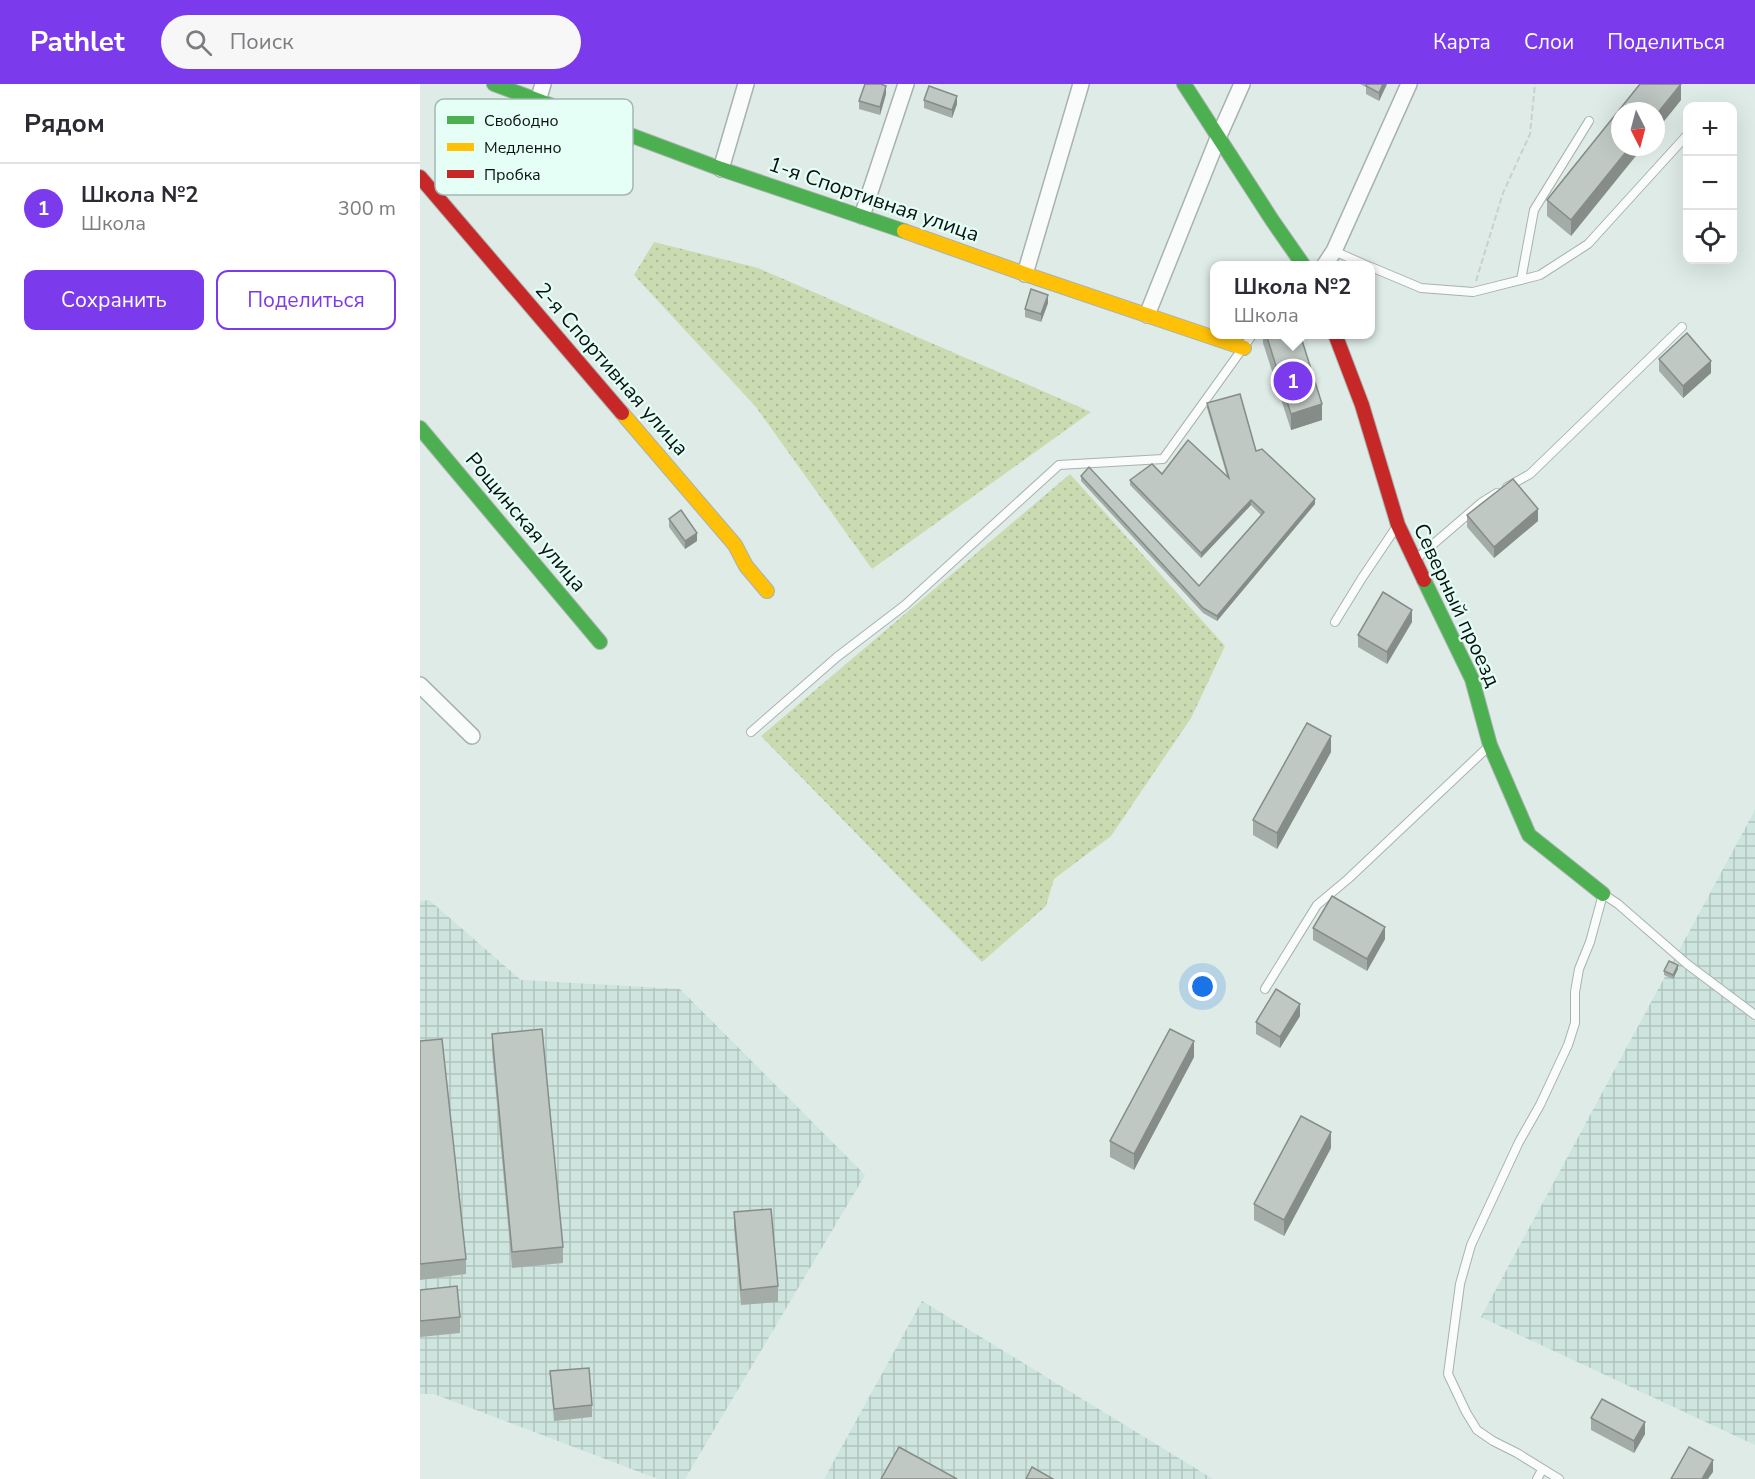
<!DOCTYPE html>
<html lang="ru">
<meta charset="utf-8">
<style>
:root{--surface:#fff;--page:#f7f7f7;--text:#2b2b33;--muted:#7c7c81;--line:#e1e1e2;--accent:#7c3aed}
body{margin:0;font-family:"Nunito Sans",sans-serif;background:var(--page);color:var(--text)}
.controls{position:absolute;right:18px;top:18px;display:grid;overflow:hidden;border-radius:12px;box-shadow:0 6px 24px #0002}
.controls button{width:54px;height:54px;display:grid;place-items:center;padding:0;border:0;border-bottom:2px solid var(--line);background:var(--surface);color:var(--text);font:30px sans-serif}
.compass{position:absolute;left:1191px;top:18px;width:54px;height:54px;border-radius:50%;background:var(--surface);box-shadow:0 6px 24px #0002;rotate:174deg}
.you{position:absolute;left:783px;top:903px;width:21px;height:21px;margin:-15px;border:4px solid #fff;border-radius:50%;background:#1a73e8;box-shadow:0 0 0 9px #1a73e833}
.badge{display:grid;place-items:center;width:39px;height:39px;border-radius:50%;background:var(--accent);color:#fff;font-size:20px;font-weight:700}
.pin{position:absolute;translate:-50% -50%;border:3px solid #fff;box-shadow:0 2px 6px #0006}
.popup{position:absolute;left:790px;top:177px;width:165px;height:78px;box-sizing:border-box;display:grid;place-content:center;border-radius:12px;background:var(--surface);filter:drop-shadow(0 2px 4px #0005);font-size:20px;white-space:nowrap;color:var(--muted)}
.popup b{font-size:22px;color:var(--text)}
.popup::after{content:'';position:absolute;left:50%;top:100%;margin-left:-12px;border:12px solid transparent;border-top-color:var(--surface)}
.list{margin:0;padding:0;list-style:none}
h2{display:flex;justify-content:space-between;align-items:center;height:78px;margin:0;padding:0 24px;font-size:26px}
h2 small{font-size:20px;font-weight:400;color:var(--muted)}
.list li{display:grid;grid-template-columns:39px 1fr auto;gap:18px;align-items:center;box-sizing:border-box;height:90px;padding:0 24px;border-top:2px solid var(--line)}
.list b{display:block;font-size:22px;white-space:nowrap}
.list p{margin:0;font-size:20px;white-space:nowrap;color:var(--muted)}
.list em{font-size:20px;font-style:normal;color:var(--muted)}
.actions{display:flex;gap:12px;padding:18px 24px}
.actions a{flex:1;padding:14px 0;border:2px solid var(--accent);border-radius:12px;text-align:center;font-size:21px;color:var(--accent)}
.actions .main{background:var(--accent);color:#fff}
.icon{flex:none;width:33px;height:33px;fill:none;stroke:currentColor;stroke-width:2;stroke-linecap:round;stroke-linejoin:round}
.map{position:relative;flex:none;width:1335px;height:1395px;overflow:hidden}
header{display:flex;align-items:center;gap:36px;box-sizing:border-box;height:84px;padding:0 30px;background:var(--accent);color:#fff}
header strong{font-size:28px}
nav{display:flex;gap:33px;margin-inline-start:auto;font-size:21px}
.search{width:420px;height:54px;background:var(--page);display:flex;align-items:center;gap:15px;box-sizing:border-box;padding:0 21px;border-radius:33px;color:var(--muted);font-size:22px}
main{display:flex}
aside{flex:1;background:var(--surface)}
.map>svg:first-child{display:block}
</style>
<header>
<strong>Pathlet</strong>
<div class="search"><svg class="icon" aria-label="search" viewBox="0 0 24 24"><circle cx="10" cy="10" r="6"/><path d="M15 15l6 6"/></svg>Поиск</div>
<nav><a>Карта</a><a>Слои</a><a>Поделиться</a></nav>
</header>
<main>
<aside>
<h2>Рядом<small></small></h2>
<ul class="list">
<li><span class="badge">1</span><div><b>Школа №2</b><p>Школа</p></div><em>300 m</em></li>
</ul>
<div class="actions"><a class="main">Сохранить</a><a>Поделиться</a></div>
</aside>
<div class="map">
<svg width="1335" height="1395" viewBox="0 0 1335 1395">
<defs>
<pattern id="industrial-grid" width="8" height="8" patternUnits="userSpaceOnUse" patternTransform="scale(1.5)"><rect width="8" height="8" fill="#cde5de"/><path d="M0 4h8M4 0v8" fill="none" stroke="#afc4bd"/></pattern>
<pattern id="garden-dots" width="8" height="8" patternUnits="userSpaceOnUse" patternTransform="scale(1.5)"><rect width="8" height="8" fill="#cbdbb1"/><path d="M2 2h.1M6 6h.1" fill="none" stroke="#adbb97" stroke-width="1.8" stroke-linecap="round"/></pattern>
</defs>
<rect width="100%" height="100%" fill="#deebe7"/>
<g fill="url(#industrial-grid)">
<path d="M1335 726V1361L1061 1233Z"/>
<path d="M9 816 101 896 260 905 445 1091 265 1395H238L14 1310H0V817Z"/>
<path d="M502 1217 793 1395H404Z"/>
</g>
<g fill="url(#garden-dots)">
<path d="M234 158 338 184 671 328 452 485 336 323 214 191Z"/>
<path d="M650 390 805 562 771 634 691 752 634 795 626 822 562 878 341 652Z"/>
</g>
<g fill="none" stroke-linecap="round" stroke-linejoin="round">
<g stroke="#a8b2af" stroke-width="10">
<g id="lane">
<path d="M914 167 948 182"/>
<path d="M951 183 1001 204 1053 208 1120 191 1168 160 1268 50"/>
<path d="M1101 196 1114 126 1169 37"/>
<path d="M1087 403 1110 390 1262 243"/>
<path d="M996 475 1061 419 1077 409"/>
<path d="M915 538 942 494 975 445"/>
<path d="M331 648 417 573 485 521 639 381 743 375 833 250"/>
<path d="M845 905 897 821 928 795 1067 664"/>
<path d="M1117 1395 1122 1386"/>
<path d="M1139 1395 1097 1369 1073 1357 1057 1346 1046 1328 1028 1290 1040 1200 1051 1161 1099 1058 1120 1021 1148 961 1155 939V908L1159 885 1170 858 1183 810 1198 820 1267 880 1335 931"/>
</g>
</g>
<g stroke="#a8b2af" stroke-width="18">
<g id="street">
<path d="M118 17 123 0"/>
<path d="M301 85 326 0"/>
<path d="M442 132 486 0"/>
<path d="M904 182 914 167 989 0"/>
<path d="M605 190 661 0"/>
<path d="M727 231 798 54 822 0"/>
<path d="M0 601 52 652"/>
</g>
</g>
<g stroke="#a8b2af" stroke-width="16">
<g id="fast">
<path d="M74 0 301 85 484 147"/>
<path d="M764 0 852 136 884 182"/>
<path d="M0 344 180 558"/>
<path d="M1004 496 1052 595 1070 661 1109 751 1183 810"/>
</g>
</g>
<g stroke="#a8b2af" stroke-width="16">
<g id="slow">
<path d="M484 147 605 190 824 264"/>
<path d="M202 329 315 461 326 482 347 507"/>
</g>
</g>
<g stroke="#a8b2af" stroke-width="16">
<g id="jam">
<path d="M0 93 202 329"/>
<path d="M915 250 942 321 978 441 1004 496"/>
</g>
</g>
<path stroke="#cbd0ce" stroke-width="2" stroke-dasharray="6 3" stroke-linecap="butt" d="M1056 197 1083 109 1110 50 1115 0"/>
<use href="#lane" stroke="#fafcfb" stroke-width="8"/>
<use href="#street" stroke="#fafcfb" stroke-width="15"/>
<use href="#fast" stroke="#4caf50" stroke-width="14"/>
<use href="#slow" stroke="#ffc107" stroke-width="14"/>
<use href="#jam" stroke="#c62828" stroke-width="14"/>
</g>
<g fill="#a4aca8">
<path d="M940 0H967L959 17 946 10V3Z"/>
<path d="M466 10 460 31 439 25V17Z"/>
<path d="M504 16 537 20 532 34 504 24Z"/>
<path d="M1261 16 1151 152 1127 132V116Z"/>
<path d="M628 219 621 238 605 233V225Z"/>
<path d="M843 250H880L902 336 871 346 843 259Z"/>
<path d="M1239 275 1291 289 1263 314 1239 287Z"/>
<path d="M787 319 836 367 895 420 797 537 783 529 661 397V392L779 502 841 431 831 421 781 474 710 401V396L742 390 807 392 787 324Z"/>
<path d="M1047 431 1118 437 1074 474 1047 443Z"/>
<path d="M249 435 277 457 265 465 249 443Z"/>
<path d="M992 538 967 580 938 563V551Z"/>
<path d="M911 668 857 765 833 751V736Z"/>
<path d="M893 844 965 855 947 887 893 856Z"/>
<path d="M1258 885 1253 895 1244 891V887Z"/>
<path d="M880 932 860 964 836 950V938Z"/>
<path d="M72 950 143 1163V1179L92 1184 72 966Z"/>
<path d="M0 957 46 1175V1190L0 1196Z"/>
<path d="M774 973 714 1086 690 1073V1057Z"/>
<path d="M911 1064 864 1152 834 1136V1120Z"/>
<path d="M314 1128 358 1202V1218L321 1221 314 1144Z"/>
<path d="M0 1206 40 1233V1249L0 1253Z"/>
<path d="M130 1287 172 1321V1333L134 1337Z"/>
<path d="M1171 1334 1225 1350 1214 1369 1171 1346Z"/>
</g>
<g fill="#868c88">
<path d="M963 0H967L959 17V9Z"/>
<path d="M1261 0V16L1236 47V31Z"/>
<path d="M466 2V10L460 31V23Z"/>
<path d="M537 12V20L532 34V26Z"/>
<path d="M1210 63H1223L1151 152V136Z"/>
<path d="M628 211V219L621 238V230Z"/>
<path d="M1291 277V289L1263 314V302Z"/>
<path d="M902 320V336L871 346V330Z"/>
<path d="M895 415V420L797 537V532Z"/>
<path d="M831 416V421L781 474V469Z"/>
<path d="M1118 425V437L1074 474V463Z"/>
<path d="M277 449V457L265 465V457Z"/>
<path d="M992 526V538L967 580V568Z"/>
<path d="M911 652V668L857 765V749Z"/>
<path d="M965 843V855L947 887V875Z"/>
<path d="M1258 881V885L1253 895V891Z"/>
<path d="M880 920V932L860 964V953Z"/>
<path d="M774 957V973L714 1086V1070Z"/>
<path d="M911 1048V1064L864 1152V1136Z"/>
<path d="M1225 1338V1350L1214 1369V1357Z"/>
<path d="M1293 1376V1388L1288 1395H1282Z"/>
</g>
<g fill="#bfc8c3" stroke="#868c88" stroke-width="1.5">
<path d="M445 0H461L466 2 460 23 439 17Z"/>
<path d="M947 0H963L959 9 946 2Z"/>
<path d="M1220 0H1261L1236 31V27H1200V63H1210L1151 136 1127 116Z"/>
<path d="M509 2 537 12 532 26 504 16Z"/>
<path d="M611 205 628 211 621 230 605 225Z"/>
<path d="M1267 249 1291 277 1263 302 1239 275Z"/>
<path d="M846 250H880L902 320 871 330Z"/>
<path d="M820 310 836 367 842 365 895 415 797 532 783 524 661 392 669 383 779 502 844 428 831 416 781 469 710 396 732 380 742 390 768 356 809 394 787 319Z"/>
<path d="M1093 395 1118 425 1074 463 1047 431Z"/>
<path d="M261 426 277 449 265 457 249 435Z"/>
<path d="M963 508 992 526 967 568 938 551Z"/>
<path d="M887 639 911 652 857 749 833 736Z"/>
<path d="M912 812 965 843 947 875 893 844Z"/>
<path d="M1249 877 1258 881 1253 891 1244 887Z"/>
<path d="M856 905 880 920 860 953 836 938Z"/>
<path d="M122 945 143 1163 92 1168 72 950Z"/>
<path d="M750 945 774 957 714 1070 690 1057Z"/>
<path d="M22 955 46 1175 0 1180V957Z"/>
<path d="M881 1032 911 1048 864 1136 834 1120Z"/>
<path d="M351 1125 358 1202 321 1206 314 1128Z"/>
<path d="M37 1202 40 1233 0 1237V1206Z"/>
<path d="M169 1284 172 1321 134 1325 130 1287Z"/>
<path d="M1182 1315 1225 1338 1214 1357 1171 1334Z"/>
<path d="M479 1363 537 1395H461Z"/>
<path d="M1269 1363 1293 1376 1282 1395H1251Z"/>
<path d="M612 1383 633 1395H606Z"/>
</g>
<g text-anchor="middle" stroke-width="4.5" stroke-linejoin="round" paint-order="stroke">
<g font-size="21" fill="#0a1311" stroke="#e5fff7">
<text transform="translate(454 115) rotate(19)" y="7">1-я Спортивная улица</text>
<text transform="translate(192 285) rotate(49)" y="7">2-я Спортивная улица</text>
<text transform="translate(106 438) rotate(50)" y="7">Рощинская улица</text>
<text transform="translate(1037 521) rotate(65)" y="7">Северный проезд</text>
</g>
</g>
<rect x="15" y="15" width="198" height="96" rx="9" fill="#e5fff7" stroke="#a3b8b2" stroke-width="1.5"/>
<rect x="27" y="32" width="27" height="8" fill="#4caf50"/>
<rect x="27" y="59" width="27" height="8" fill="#ffc107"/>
<rect x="27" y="86" width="27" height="8" fill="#c62828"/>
<g font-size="16" fill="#0a1311">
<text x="64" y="42">Свободно</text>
<text x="64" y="69">Медленно</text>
<text x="64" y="96">Пробка</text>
</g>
</svg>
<div class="controls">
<button>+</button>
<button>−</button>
<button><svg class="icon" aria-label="locate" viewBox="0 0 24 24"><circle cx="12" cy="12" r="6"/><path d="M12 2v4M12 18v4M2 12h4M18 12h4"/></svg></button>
</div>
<svg class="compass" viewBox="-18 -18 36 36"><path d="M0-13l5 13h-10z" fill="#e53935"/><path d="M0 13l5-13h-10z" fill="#7c7c81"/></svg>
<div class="you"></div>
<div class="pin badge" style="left:873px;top:297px">1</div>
<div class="popup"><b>Школа №2</b>Школа</div>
</div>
</main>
